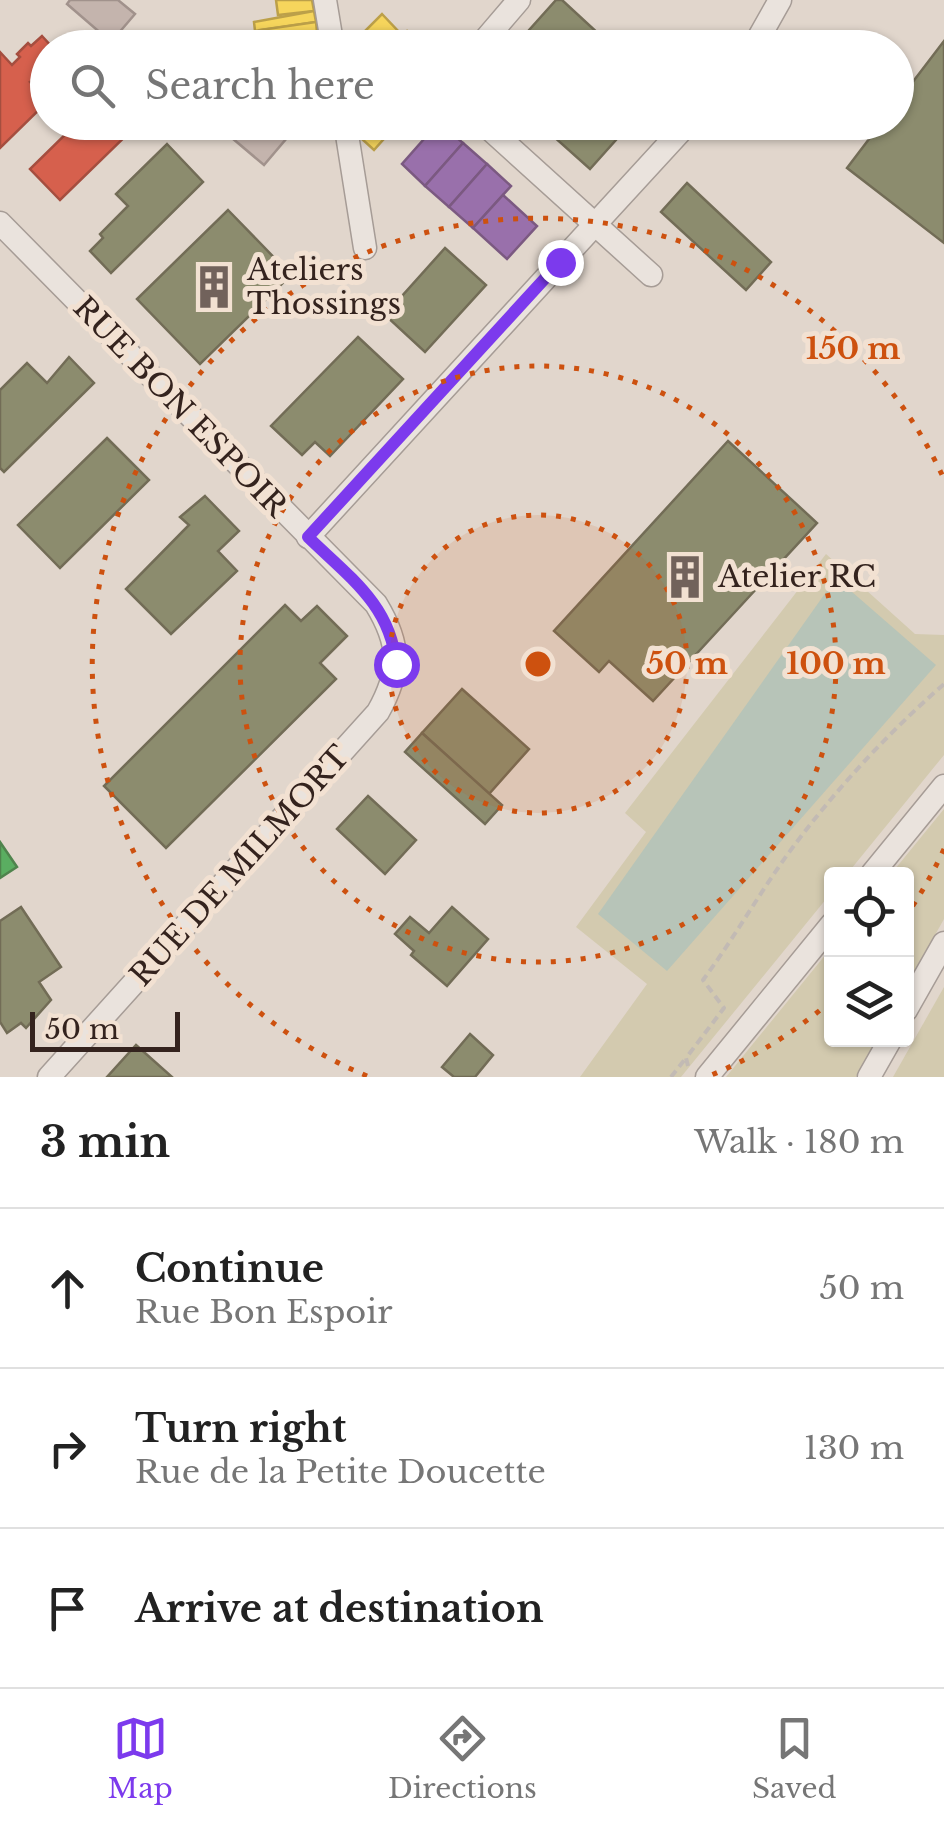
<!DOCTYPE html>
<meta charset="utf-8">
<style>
:root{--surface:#fff;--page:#f2f2f2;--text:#222;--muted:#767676;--line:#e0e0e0;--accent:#7c3aed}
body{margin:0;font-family:"Libre Baskerville",serif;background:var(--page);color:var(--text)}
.controls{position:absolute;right:30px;bottom:30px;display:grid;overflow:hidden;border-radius:10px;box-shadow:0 2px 8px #0004}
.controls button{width:90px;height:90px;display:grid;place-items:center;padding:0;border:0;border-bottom:2px solid var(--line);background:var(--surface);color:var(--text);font:50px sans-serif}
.scale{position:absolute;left:30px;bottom:25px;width:150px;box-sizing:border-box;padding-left:10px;border:5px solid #34231e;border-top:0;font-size:28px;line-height:35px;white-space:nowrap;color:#34231e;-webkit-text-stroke:8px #f2e1d2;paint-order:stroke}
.stop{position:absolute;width:30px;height:30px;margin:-22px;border:8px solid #7c3aed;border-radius:50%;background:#fff}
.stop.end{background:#7c3aed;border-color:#fff;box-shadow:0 2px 10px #0008}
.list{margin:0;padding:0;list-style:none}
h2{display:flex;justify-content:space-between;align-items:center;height:130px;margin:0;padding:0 40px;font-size:42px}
h2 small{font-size:32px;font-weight:400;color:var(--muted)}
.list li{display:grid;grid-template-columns:65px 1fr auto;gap:30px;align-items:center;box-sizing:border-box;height:160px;padding:0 40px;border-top:2px solid var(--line)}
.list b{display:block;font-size:38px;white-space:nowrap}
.list p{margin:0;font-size:32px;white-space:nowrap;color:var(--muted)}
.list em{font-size:32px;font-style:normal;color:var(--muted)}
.icon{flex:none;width:55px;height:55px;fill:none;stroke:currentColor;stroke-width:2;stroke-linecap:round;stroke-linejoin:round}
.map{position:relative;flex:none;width:944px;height:1077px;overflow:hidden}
.search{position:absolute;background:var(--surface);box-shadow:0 2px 8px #0004;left:30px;right:30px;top:30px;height:110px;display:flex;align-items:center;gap:25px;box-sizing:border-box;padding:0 35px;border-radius:55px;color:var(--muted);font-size:38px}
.sheet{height:610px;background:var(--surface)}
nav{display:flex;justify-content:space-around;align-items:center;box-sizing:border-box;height:140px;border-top:2px solid var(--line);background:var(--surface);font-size:28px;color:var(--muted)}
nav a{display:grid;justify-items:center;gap:5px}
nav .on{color:var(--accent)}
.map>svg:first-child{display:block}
</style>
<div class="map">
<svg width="944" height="1077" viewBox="0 0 944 1077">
<rect width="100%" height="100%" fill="#e1d6cc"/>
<g fill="#d3caaf">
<path d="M826 554 915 634 944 635V755L847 874H832L831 893 681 1077H580L647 984 576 927 646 832 625 813Z"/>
<path d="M944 809V919L907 985 906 874H891Z"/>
<path d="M831 948 832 1040H877L856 1077H726Z"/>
<path d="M944 987V1077H893Z"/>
</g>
<path fill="#b7c4b8" d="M836 578 936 665 667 971 598 914Z"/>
<g fill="#f6d55c" stroke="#bca049" stroke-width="2.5">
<path d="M276 0H312L314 11 278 15Z"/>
<path d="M314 11 316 22 255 31 254 22Z"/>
<path d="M382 14 402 35 407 31 414 39 406 48H375L362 34Z"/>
<path d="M316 22 317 32 269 39 268 34 262 35 260 30Z"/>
<path d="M317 32 319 44 274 48 273 40 269 41Z"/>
<path d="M380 122H399L374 150 363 140Z"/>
</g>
<g fill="#d6604d" stroke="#a54e3f" stroke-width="2.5">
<path d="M42 36 53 48H48V70L30 82 48 101 0 148V52L12 65 20 57 17 54 28 43 31 46Z"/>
<path d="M78 122H131L135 127 60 200 30 169Z"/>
</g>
<g fill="#9970ab" stroke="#7b5981" stroke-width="2.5">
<path d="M439 122 463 143 425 186 402 164Z"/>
<path d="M463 143 487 164 449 207 425 186Z"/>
<path d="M487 164 511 186 473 228 449 207Z"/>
<path d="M503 195 537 226 507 259 473 228Z"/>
</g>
<path fill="#5aae61" stroke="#4f844d" stroke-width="2.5" d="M0 842 17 867 0 878Z"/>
<g fill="#8c8c6e" stroke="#726c56" stroke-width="2.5">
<path d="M556 0H562L614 48H513Z"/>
<path d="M944 41V243L847 168 882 122H896V104Z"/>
<path d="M522 122H632L590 169 542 126 535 135Z"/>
<path d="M167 144 203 182 111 273 90 251 103 238 100 234 128 206 116 194Z"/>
<path d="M687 183 771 262 746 290 661 212Z"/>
<path d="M228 210 291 275 200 364 137 299Z"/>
<path d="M445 248 486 285 425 352 385 315Z"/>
<path d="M358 337 403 379 330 456 315 442 302 455 271 426Z"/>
<path d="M69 357 94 383 4 472 0 468V390L27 363 47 383Z"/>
<path d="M107 438 149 480 60 568 18 525Z"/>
<path d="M728 441 817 523 653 701 609 661 599 672 554 631Z"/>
<path d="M205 496 239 531 218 551 237 571 171 634 126 589 189 525 180 517Z"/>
<path d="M285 605 301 621 317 606 347 636 320 663 336 679 166 848 104 786Z"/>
<path d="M462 689 529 749 489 794 422 733Z"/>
<path d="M422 733 502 805 485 824 405 752Z"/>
<path d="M368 796 416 840 385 874 337 829Z"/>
<path d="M21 907 61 967 39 982 51 1000 26 1028 21 1023 7 1033 0 1022V921Z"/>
<path d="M452 907 488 939 447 986 411 955 414 951 395 934 410 917 429 933Z"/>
<path d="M470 1034 493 1055 475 1077H454L442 1067Z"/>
<path d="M136 1045 172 1077H107Z"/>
</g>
<g fill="#c4b4ad" stroke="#a1928c" stroke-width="2.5">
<path d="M70 0H118L135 14 111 42 67 4Z"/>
<path d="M223 122H267L286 139 264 165 219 127Z"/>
</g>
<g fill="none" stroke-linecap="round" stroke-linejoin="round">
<g stroke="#a69c96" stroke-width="25">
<g id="minor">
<path d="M325 0 333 48"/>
<path d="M478 48 519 0"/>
<path d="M753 48 780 0"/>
<path d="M345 122 365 248"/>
<path d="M482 122 651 275"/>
<path d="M0 223 376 604C401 645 401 671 378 712L49 1077"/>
<path d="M308 537 689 122"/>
<path d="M872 874 944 786"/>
<path d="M906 1010 944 943"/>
<path d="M707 1077 832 924"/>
<path d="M869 1077 890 1040"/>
</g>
</g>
<g stroke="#c2bab4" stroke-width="4" stroke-dasharray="8 5" stroke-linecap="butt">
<path d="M688 1066 686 1058 724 1008 703 980C735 937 761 890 793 847 838 787 888 733 944 684"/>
<path d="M671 1077 686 1058"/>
</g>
<use href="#minor" stroke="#eae3dd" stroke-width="22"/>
</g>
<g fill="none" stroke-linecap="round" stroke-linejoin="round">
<path stroke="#7c3aed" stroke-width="12" d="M396 664C391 605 348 576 308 537L560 262"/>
</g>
<circle cx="538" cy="664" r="149" fill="#cd510f" fill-opacity=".12"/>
<g fill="none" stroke="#cd510f" stroke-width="5" stroke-dasharray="5 10">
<circle cx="538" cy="664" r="149"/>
<circle cx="538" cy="664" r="298"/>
<path d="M944 849A446 446 0 0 1 908 913M831 1001A446 446 0 0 1 709 1076M367 1076A446 446 0 1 1 944 479"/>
</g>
<defs>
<g id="building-bare" transform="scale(3.45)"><path d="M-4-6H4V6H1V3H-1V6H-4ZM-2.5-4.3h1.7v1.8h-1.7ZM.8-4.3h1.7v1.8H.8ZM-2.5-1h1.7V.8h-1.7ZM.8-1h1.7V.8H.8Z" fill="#71625b" stroke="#f2e1d2" stroke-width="2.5" paint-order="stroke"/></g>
</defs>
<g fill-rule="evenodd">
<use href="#building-bare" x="214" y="287"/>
<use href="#building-bare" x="685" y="577"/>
</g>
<g text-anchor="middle" stroke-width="10" stroke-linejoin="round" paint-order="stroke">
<g font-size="30" fill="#34231e" stroke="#f2e1d2" text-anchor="start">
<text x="247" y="280">Ateliers<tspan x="247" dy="34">Thossings</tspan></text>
<text x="718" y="587">Atelier RC</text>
</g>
<g font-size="30" fill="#34231e" stroke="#f2e1d2">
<text transform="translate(180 407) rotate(46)" y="10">RUE BON ESPOIR</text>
<text transform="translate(240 866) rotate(-48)" y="10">RUE DE MILMORT</text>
</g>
</g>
<circle cx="538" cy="664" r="15" fill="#cd510f" stroke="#f2e1d2" stroke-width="5"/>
<g font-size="30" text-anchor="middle" font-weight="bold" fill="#cd510f" stroke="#f2e1d2" stroke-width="10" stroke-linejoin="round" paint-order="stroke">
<text x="853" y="359">150 m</text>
<text x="687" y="674">50 m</text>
<text x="836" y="674">100 m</text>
</g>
</svg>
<div class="controls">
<button><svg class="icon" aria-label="locate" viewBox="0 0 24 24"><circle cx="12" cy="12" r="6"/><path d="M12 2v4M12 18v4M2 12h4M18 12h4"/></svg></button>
<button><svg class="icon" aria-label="layers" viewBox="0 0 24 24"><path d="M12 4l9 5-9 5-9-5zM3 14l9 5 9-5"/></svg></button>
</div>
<div class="scale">50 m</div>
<div class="stop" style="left:396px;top:664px"></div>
<div class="stop end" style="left:560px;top:262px"></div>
<div class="search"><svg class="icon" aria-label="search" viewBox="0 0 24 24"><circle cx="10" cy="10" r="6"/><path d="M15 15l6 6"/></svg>Search here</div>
</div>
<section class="sheet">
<h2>3 min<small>Walk · 180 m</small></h2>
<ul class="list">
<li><svg class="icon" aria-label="ahead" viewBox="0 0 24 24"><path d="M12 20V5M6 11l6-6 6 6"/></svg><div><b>Continue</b><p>Rue Bon Espoir</p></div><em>50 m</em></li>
<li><svg class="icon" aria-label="right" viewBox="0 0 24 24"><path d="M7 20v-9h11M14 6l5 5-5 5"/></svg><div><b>Turn right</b><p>Rue de la Petite Doucette</p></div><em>130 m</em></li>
<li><svg class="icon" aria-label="arrive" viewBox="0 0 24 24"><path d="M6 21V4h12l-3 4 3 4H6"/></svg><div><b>Arrive at destination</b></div></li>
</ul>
</section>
<nav>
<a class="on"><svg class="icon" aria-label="map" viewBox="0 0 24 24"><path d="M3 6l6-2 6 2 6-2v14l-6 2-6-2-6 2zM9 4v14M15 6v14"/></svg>Map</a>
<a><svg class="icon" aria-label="directions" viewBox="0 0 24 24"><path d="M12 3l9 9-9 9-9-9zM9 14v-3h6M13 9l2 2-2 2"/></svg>Directions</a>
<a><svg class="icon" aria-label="saved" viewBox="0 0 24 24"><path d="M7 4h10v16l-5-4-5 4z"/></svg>Saved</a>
</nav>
